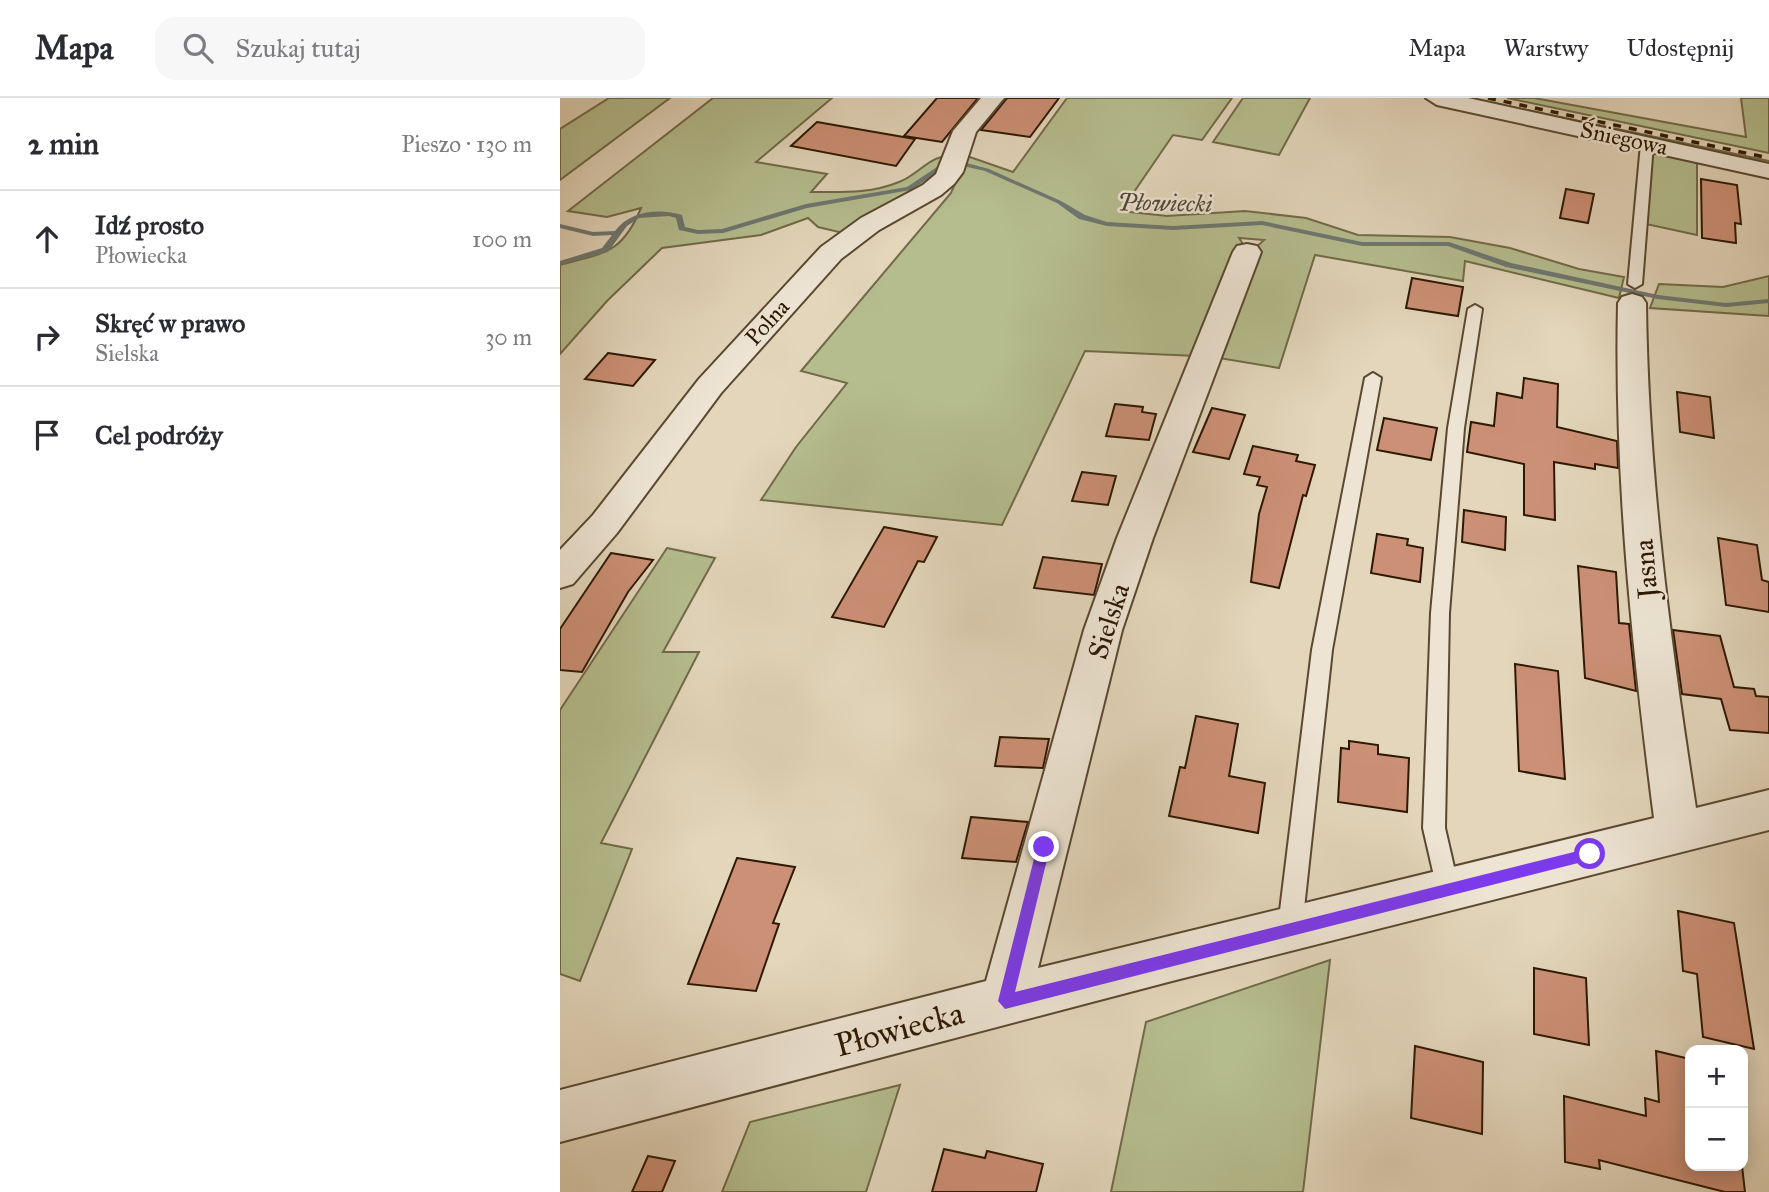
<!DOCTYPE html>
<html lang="pl">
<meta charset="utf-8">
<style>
:root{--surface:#fff;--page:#f7f7f7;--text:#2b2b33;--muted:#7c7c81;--line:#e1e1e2}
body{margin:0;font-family:"IM FELL Great Primer",serif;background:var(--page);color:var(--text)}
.controls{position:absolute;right:21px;bottom:21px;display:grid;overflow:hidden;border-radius:14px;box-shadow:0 4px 18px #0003}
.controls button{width:63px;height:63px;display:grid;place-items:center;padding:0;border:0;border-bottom:2px solid var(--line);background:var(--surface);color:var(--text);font:35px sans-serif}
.stop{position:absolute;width:21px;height:21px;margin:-16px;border:5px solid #7c3aed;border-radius:50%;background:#fff}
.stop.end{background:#7c3aed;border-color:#fff;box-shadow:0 2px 7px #0008}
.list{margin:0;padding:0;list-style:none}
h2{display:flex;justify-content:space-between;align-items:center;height:91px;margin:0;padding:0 28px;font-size:30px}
h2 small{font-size:23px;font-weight:400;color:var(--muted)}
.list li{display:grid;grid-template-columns:46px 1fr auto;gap:21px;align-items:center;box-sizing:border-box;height:98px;padding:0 28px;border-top:2px solid var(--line)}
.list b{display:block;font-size:26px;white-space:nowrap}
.list p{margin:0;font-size:23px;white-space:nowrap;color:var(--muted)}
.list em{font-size:23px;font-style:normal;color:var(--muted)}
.icon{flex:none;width:38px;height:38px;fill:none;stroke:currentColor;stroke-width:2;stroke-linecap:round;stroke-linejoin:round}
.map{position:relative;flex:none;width:1209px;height:1094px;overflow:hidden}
header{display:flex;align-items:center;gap:42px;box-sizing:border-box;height:98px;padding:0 35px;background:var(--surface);border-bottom:2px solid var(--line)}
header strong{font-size:33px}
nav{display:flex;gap:38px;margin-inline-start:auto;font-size:24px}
.search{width:490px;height:63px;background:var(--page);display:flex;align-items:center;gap:18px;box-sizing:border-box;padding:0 24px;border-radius:21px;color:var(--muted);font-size:26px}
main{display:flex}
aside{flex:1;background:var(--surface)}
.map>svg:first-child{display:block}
</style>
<header>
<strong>Mapa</strong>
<div class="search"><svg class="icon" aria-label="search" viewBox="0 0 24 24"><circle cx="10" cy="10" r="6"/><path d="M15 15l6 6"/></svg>Szukaj tutaj</div>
<nav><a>Mapa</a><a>Warstwy</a><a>Udostępnij</a></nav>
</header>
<main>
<aside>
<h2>2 min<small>Pieszo · 130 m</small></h2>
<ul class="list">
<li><svg class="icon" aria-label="ahead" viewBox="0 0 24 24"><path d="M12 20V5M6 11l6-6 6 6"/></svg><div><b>Idź prosto</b><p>Płowiecka</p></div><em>100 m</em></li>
<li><svg class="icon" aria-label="right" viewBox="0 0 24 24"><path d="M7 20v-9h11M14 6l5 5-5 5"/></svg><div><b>Skręć w prawo</b><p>Sielska</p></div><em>30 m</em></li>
<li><svg class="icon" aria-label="arrive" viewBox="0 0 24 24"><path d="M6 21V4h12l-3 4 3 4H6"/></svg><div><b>Cel podróży</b></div></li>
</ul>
</aside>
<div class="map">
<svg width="1209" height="1094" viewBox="0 0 1209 1094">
<rect width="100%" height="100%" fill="#e3d6bb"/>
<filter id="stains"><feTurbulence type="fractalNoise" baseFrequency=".00286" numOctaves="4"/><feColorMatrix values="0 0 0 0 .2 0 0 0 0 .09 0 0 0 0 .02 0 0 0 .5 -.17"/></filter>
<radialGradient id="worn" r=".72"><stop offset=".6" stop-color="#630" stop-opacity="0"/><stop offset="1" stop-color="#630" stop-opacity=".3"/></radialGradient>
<g fill="#b5bd8e" stroke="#716a48" stroke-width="2">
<path d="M49 0H110L0 82V31Z"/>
<path d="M153 0H272L196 64 267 76 251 94C282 94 310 96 339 84 356 78 369 59 387 58L381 78 283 135 258 129 248 120 201 137 102 150 47 203 0 256V167C44 155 62 156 81 110L47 119 8 113Z"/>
<path d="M507 0H672L642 42 613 37 561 113 607 118 685 113 746 120 798 137 890 139 950 150 1019 171 1064 179 1059 200 905 163 903 183 755 157 719 270 659 260 694 151 704 142 679 140 683 146 636 258 525 253 442 427 201 402 236 349 287 285 241 273 391 95 407 58 453 74Z"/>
<path d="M683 0H750L719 57 653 44Z"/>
<path d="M894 0H910L1209 63V68Z"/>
<path d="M947 0H974L1186 39 1181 0H1209V55Z"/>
<path d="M1092 54 1137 63V137L1086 126Z"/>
<path d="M1209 178V218L1090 210 1099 186 1163 189Z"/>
<path d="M107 450 155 460 103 554H139L41 745 72 751 20 883 0 876V612Z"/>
<path d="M770 862 743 1094H551L586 924Z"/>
<path d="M340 987 306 1094H162L190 1024Z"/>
</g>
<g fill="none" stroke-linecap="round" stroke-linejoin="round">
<path fill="#6e7771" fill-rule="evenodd" d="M403 64 429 71 501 103 525 117 547 124 613 128 702 123 802 144H889L951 165 1098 197 1166 205 1209 201V205L1166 209 1098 201 946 169 888 148H802L702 127 613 132 547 128 519 121 497 105 425 73 403 68 384 70 351 92 247 110 163 135 138 136 119 132 116 120 109 118 79 120 67 128 48 154 0 167V163L42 150 52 137 33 138 0 130V126L33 134 55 133C70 113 99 110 122 117L125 129 138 132 162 131 246 106 347 89 380 67Z"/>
</g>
<g fill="#cc9076" stroke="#2d1801" stroke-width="2">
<path d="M377 0H418L382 44 344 38Z"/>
<path d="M447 0H499L470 39 421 32Z"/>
<path d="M257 24 355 41 336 68 231 48Z"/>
<path d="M1141 81 1177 87 1181 126 1175 125 1176 145 1142 140Z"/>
<path d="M1006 91 1034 96 1028 125 1000 120Z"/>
<path d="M852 180 903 189 898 218 846 210Z"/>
<path d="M48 255 95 262 73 288 25 281Z"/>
<path d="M964 280 998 286 997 329 1057 343 1058 370 1035 366V371L994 364 995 422 964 417V366L907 354 911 324 934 328 937 295 962 300Z"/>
<path d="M1117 294 1150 299 1154 340 1120 334Z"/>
<path d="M555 306 583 309 582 314 596 316 589 342 546 338Z"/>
<path d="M652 310 685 317 669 361 633 354Z"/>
<path d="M824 320 877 330 871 362 817 352Z"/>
<path d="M693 348 738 357 736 363 755 367 746 398 743 397 719 490 691 484 699 416 707 389 697 387 700 379 684 376Z"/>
<path d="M522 374 556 378 548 407 512 403Z"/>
<path d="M904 412 946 419 945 452 902 444Z"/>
<path d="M324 429 377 439 364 464 358 463 324 529 272 519Z"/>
<path d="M817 436 848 441 847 447 863 450 860 484 811 475Z"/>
<path d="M1158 440 1197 447 1202 482 1209 484V514L1166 507Z"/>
<path d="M51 455 93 462 68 494 22 574 0 572V531Z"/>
<path d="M483 459 542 466 534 497 474 490Z"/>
<path d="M1018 468 1056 474 1059 525 1069 526 1076 593 1025 580Z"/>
<path d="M1113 532 1160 538 1174 589 1194 591 1196 598 1209 599V635L1170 632 1161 601 1122 596Z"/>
<path d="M955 566 998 573 1005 681 959 673Z"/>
<path d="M636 618 678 626 669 678 705 685 698 735 609 718 620 669 625 670Z"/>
<path d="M440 639 489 641 483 670 435 668Z"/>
<path d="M789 643 818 647V656L849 660 847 714 778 704 781 650 789 651Z"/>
<path d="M411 719 468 724 456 764 402 760Z"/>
<path d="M177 760 235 769 213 825 219 826 196 893 128 886Z"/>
<path d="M1118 813 1174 825 1194 951 1143 939 1137 876 1123 873Z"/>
<path d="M974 870 1026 880 1029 947 974 936Z"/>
<path d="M855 948 923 964 922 1036 851 1020Z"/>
<path d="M1096 953 1130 961V1068H1182L1185 1094H1165L1039 1062 1040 1071 1005 1064 1004 998 1086 1018 1085 1000 1099 1004Z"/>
<path d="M384 1051 425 1060 427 1053 483 1066 476 1094H372Z"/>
<path d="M88 1058 115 1063 102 1094H72Z"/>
</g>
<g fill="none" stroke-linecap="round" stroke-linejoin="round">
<g stroke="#5a4830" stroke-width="4">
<g id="lane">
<path d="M1087 42 1093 46 1082 186 1075 190 1068 186 1081 46Z"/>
<path d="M915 207 922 211 904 330 889 515 885 730 899 791 896 799 888 802 880 799 877 791 863 730 871 515 888 330 908 211Z"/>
<path d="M813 275 821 280 772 552 742 829 738 837 730 841 722 837 718 829 752 552 805 280Z"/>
</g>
</g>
<g stroke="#5a4830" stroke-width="4">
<g id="street">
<path d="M421 0H444L416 34 403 74 394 86 381 97 319 132 281 161 161 295 57 435 13 486 0 490V452L33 417 139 281 261 149 301 120 363 87 376 76 393 33Z"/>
<path d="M866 0H908L1209 66V80L877 7Z"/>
<path d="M687 146 697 148 701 154 593 440 562 532 478 870 1094 720C1072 548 1054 378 1058 205L1062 199 1072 196 1082 199 1086 205C1088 375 1110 542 1136 710L1209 692V732L612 883 0 1044V992L426 883 524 532 557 440 673 154 677 148Z"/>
</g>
</g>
<use href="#lane" fill="#ede4d3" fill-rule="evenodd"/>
<use href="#street" fill="#ede4d3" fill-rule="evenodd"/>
<path stroke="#2d1801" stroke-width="3.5" stroke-dasharray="8 8" stroke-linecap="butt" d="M928 0 1209 60"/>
</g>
<path fill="#7c3aed" d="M484 743 490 749 455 894 1030 750 1037 756 1030 762 445 911 438 903 477 749Z"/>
<g text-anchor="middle" stroke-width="5" stroke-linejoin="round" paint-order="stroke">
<g font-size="23" fill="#2d1801" stroke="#ede4d3">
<text transform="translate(1064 40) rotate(12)" y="8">Śniegowa</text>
<text transform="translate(207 224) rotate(-48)" y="8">Polna</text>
</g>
<g font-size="24" font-style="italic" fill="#4e4739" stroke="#ede4d3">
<text transform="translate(605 105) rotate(1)" y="8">Płowiecki</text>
</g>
<g font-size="28" fill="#2d1801" stroke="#ede4d3">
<text transform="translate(1085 471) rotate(-95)" y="10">Jasna</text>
<text transform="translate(548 523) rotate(-72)" y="10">Sielska</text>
</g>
<g font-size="33" fill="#2d1801" stroke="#ede4d3">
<text transform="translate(339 930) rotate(-15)" y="12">Płowiecka</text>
</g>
</g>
<rect width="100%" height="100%" filter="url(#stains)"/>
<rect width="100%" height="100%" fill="url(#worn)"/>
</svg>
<div class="controls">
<button>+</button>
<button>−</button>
</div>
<div class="stop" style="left:1030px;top:756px"></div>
<div class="stop end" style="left:484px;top:749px"></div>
</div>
</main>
